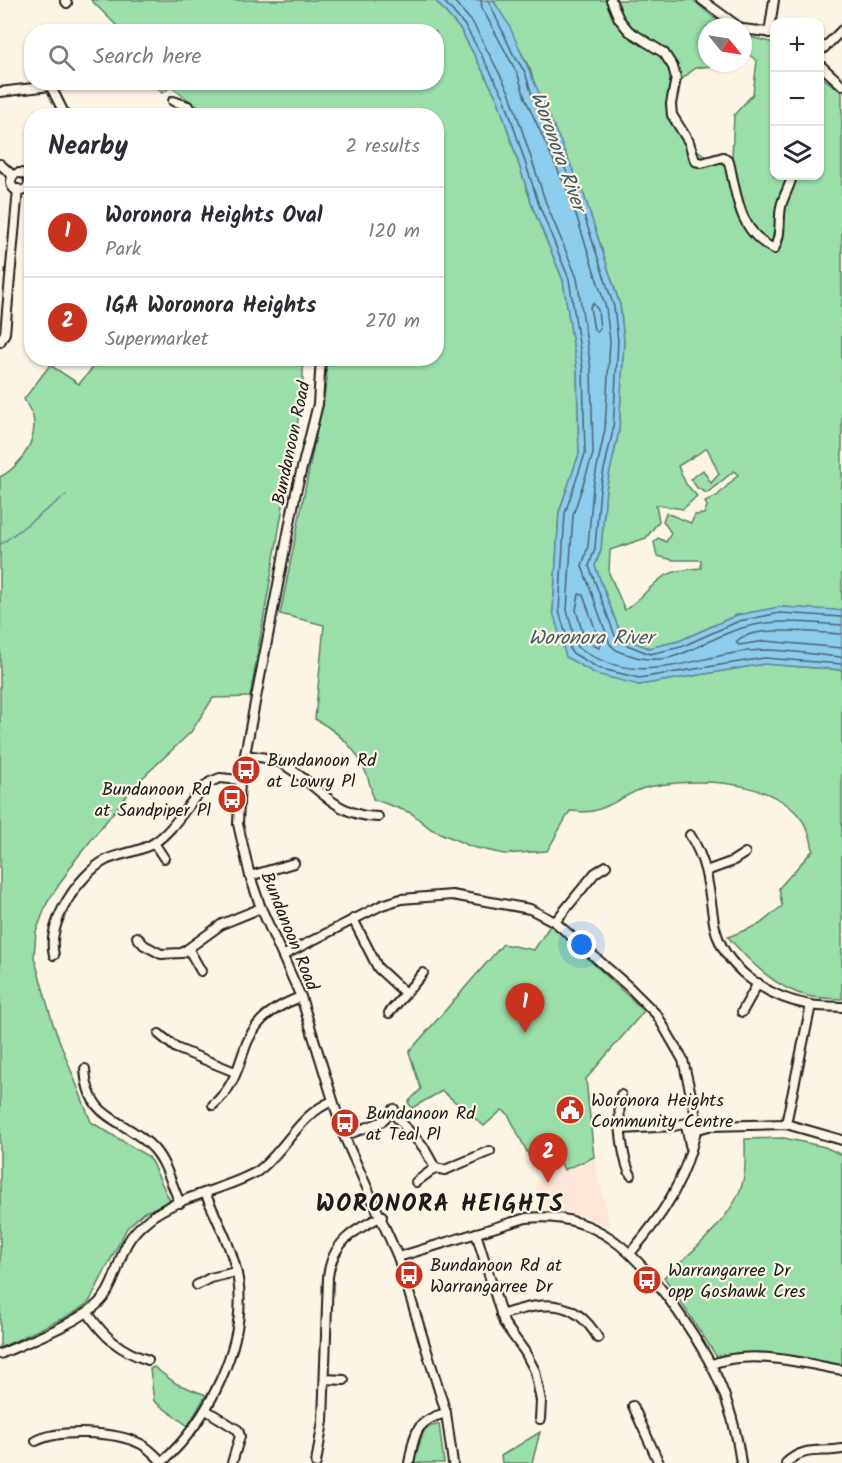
<!DOCTYPE html>
<meta charset="utf-8">
<style>
:root{--surface:#fff;--page:#f7f7f7;--text:#2b2b33;--muted:#7c7c81;--line:#e1e1e2;--accent:#c8321e}
body{margin:0;font-family:Kalam,sans-serif;background:var(--page);color:var(--text)}
.controls{position:absolute;right:18px;top:18px;display:grid;overflow:hidden;border-radius:12px;box-shadow:0 2px 4px #0004}
.controls button{width:54px;height:54px;display:grid;place-items:center;padding:0;border:0;border-bottom:2px solid var(--line);background:var(--surface);color:var(--text);font:30px sans-serif}
.compass{position:absolute;left:698px;top:18px;width:54px;height:54px;border-radius:50%;background:var(--surface);box-shadow:0 2px 4px #0004;rotate:120deg}
.you{position:absolute;left:582px;top:945px;width:21px;height:21px;margin:-15px;border:4px solid #fff;border-radius:50%;background:#1a73e8;box-shadow:0 0 0 9px #1a73e833}
.badge{display:grid;place-items:center;width:39px;height:39px;border-radius:50%;background:var(--accent);color:#fff;font-size:20px;font-weight:700}
.pin{position:absolute;translate:-50% -50px;filter:drop-shadow(0 2px 3px #0008)}
.pin::after{content:'';position:absolute;top:32px;width:21px;height:18px;background:inherit;clip-path:polygon(0 0,100% 0,50% 100%)}
.list{margin:0;padding:0;list-style:none}
h2{display:flex;justify-content:space-between;align-items:center;height:78px;margin:0;padding:0 24px;font-size:26px}
h2 small{font-size:20px;font-weight:400;color:var(--muted)}
.list li{display:grid;grid-template-columns:39px 1fr auto;gap:18px;align-items:center;box-sizing:border-box;height:90px;padding:0 24px;border-top:2px solid var(--line)}
.list b{display:block;font-size:22px;white-space:nowrap}
.list p{margin:0;font-size:20px;white-space:nowrap;color:var(--muted)}
.list em{font-size:20px;font-style:normal;color:var(--muted)}
.icon{flex:none;width:33px;height:33px;fill:none;stroke:currentColor;stroke-width:2;stroke-linecap:round;stroke-linejoin:round}
.map{position:relative;flex:none;width:842px;height:1463px;overflow:hidden}
.search{position:absolute;background:var(--surface);box-shadow:0 2px 4px #0004;left:24px;top:24px;width:420px;height:66px;display:flex;align-items:center;gap:15px;box-sizing:border-box;padding:0 21px;border-radius:24px;color:var(--muted);font-size:22px}
.panel{position:absolute;background:var(--surface);box-shadow:0 2px 4px #0004;left:24px;top:108px;width:420px;height:258px;border-radius:24px}
.map>svg:first-child{display:block}
</style>
<div class="map">
<svg width="842" height="1463" viewBox="0 0 842 1463">
<rect width="100%" height="100%" fill="#fcf5e5"/>
<filter id="ink" filterUnits="userSpaceOnUse"><feTurbulence type="fractalNoise" baseFrequency=".0167" numOctaves="2"/><feDisplacementMap in="SourceGraphic" scale="12" xChannelSelector="R" yChannelSelector="G"/><feConvolveMatrix kernelMatrix="1 2 1 2 8 2 1 2 1" color-interpolation-filters="sRGB"/></filter>
<g filter="url(#ink)">
<path fill="#fde6d8" d="M594 1157 610 1227 578 1214 545 1209 534 1183Z"/>
<g fill="#9adeaa" stroke="#5b7d63" stroke-width="1.5" fill-rule="evenodd">
<path d="M91 0H435L461 30 498 100 533 208 563 280 577 370 579 454 559 512 553 612 639 685 764 664 842 670V999C831 998 819 999 808 996 776 989 749 961 728 937L760 924 782 906 779 888 813 850C804 778 703 776 648 787 629 791 613 807 593 811 586 813 578 811 570 811L547 851 504 854 472 847 431 829 411 813 373 799C367 761 349 738 315 719L324 625 280 614 327 380 324 359 436 358V116L201 115 198 107 171 87 162 93 153 83 436 82V32L122 31Z"/>
<path d="M493 0H693L725 27H707V63H736L695 68 680 81 668 105C678 132 693 152 719 164L732 158 734 115 753 94 757 61 747 53 743 57V35L774 43V176H820V76L842 92V611L780 607 737 615 679 641 649 648 622 638 595 566 601 549 606 489 619 431 624 341 620 305 584 195 537 93 530 69ZM707 448 719 474 711 483 703 470 691 479 697 488 707 493 734 471 738 475 717 496 705 502 707 506 704 514 695 515 691 523 666 513 663 521 671 533 666 542 658 538 654 542 657 556 673 560H701V568C652 571 660 585 625 610L609 573 610 550 646 538 659 521 656 505 683 509 697 496 686 484 678 466Z"/>
<path d="M100 359H303V391L250 697 213 698 191 732 137 783 76 859 47 903 36 932 34 957 53 1024 91 1122 149 1157 170 1201 143 1213 127 1228 89 1302 74 1313 0 1348V477C20 467 38 440 33 417 31 411 27 405 24 399L50 365 79 384Z"/>
<path d="M551 924 644 1011 586 1079 594 1157 564 1170 554 1147 530 1158 508 1114 502 1110 484 1126 442 1091 412 1108 408 1102 421 1089 409 1052 503 944 534 950Z"/>
<path d="M784 1138 825 1147 842 1155V1367C803 1354 757 1350 717 1357L664 1277C691 1253 739 1213 744 1176 746 1164 745 1151 745 1139Z"/>
<path d="M154 1367 177 1384 206 1395 188 1426 154 1401 150 1369Z"/>
<path d="M439 1424 444 1463H413L425 1428Z"/>
<path d="M540 1432 532 1463H502L501 1456Z"/>
</g>
<path fill="#8ccded" stroke="#5f8699" stroke-width="1.5" d="M435 0H493L509 25 584 195 620 305 624 341 619 431 606 489 601 549 595 566 622 638 649 648 679 641 737 615 780 607 836 610 842 611V670L764 664 639 685 596 674 566 657 553 612 559 512 579 454 577 370 563 280 533 208 498 100 461 30Z"/>
<g fill="none" stroke-linecap="round" stroke-linejoin="round">
<g stroke="#496370" stroke-width="1.5">
<path d="M443 0 466 27 504 97 539 205 569 279 583 369 585 454 565 513 559 611 571 652 598 668 639 678 764 658 842 664"/>
<path d="M453 0 473 23 510 94 546 203 577 278 591 369 593 454 573 515 567 610 577 647C644 693 695 652 764 650 790 650 816 655 842 657"/>
<path d="M481 0 482 8 518 75 525 98 571 199 606 308 610 341 605 429 593 487 588 546 582 566 610 644C615 651 622 653 630 655 674 671 702 639 742 628 775 618 808 623 842 625"/>
<path d="M488 0 513 54 525 72 532 95 578 197 614 307 618 341 613 430 600 488 595 548 589 566 617 641 650 654 681 647 739 621 780 613 842 617"/>
<path d="M593 303 598 310 600 329 597 332 594 330 590 307Z"/>
<path d="M579 594 583 595 601 645 599 648 585 641 576 610Z"/>
<path d="M842 634C819 633 751 624 736 642L739 645 765 641 842 648"/>
</g>
<path stroke="#5f8699" stroke-width="1.5" d="M0 545 66 495"/>
<g stroke="#1c1c1c" stroke-width="12">
<g id="minor">
<path d="M65 0 67 3"/>
<path d="M611 0 619 19 629 31 664 53 673 67 676 78 671 104 672 115 689 142 695 161 702 163 723 157 729 162C737 197 739 232 774 249 782 234 778 223 781 207 783 196 790 187 792 176"/>
<path d="M702 0 739 27"/>
<path d="M743 29 774 33"/>
<path d="M769 33 774 0"/>
<path d="M823 49 842 30"/>
<path d="M820 65 842 85"/>
<path d="M49 83 63 111"/>
<path d="M0 92 50 86"/>
<path d="M173 101 188 106 195 116"/>
<path d="M0 164 12 175"/>
<circle cx="20" cy="182" r="9"/>
<path d="M0 342 5 333 18 189"/>
<path d="M321 358 318 404 296 492 240 780 238 824 250 876 261 908 301 997 344 1136 398 1257 446 1413 453 1463"/>
<path d="M245 755C257 757 270 757 281 763 316 782 333 816 378 817"/>
<path d="M690 835C708 863 709 891 714 923 722 968 767 997 810 1005 820 1007 831 1006 842 1007"/>
<path d="M154 843 164 858"/>
<path d="M706 871 731 862 745 853"/>
<path d="M250 876 294 863"/>
<path d="M353 919 378 968 405 993"/>
<path d="M555 922 595 873 606 866"/>
<path d="M137 937 144 945 161 954 182 953 222 924 261 908"/>
<path d="M189 950 201 971"/>
<path d="M54 955C46 924 79 874 106 860 121 853 140 852 154 843 177 828 189 799 210 782L220 778 240 780"/>
<path d="M284 955 382 905 401 899 452 895 530 909 555 922 629 987 657 1015 683 1060 697 1121"/>
<path d="M742 1012 758 983"/>
<path d="M389 1013 423 973"/>
<path d="M159 1034 176 1048 235 1072"/>
<path d="M85 1069C88 1123 125 1117 154 1149 167 1164 172 1186 180 1203"/>
<path d="M621 1095C617 1111 622 1160 631 1175"/>
<path d="M213 1105C257 1067 226 1024 301 997"/>
<path d="M392 1112 424 1148 435 1168 445 1170 490 1151"/>
<path d="M786 1124 811 1005"/>
<path d="M622 1129 674 1126 687 1123"/>
<path d="M698 1129 709 1126 786 1124 842 1140"/>
<path d="M689 1131 697 1130V1121L691 1120 686 1125 690 1145"/>
<path d="M344 1136 381 1122 394 1109"/>
<path d="M416 1182 435 1168"/>
<path d="M476 1233 504 1323 525 1352 535 1371 541 1401 540 1419"/>
<path d="M631 1252C665 1213 684 1182 696 1131"/>
<path d="M398 1257 526 1218C595 1211 633 1250 671 1302 710 1356 732 1396 741 1463"/>
<path d="M197 1285 210 1278 236 1272"/>
<path d="M88 1313C104 1337 120 1351 148 1360"/>
<path d="M501 1315C541 1302 574 1296 598 1338"/>
<path d="M0 1354C27 1342 87 1320 104 1297 124 1269 114 1246 149 1219 180 1195 224 1191 258 1171 286 1150 299 1114 333 1101"/>
<path d="M712 1364C752 1349 802 1363 842 1370"/>
<path d="M325 1379 344 1380"/>
<path d="M633 1406 659 1463"/>
<path d="M206 1410 238 1430 240 1436 232 1463"/>
<path d="M36 1441C60 1428 117 1432 141 1444 149 1448 156 1456 162 1462"/>
<path d="M161 1463C208 1422 248 1342 238 1279 233 1249 217 1220 205 1193"/>
<path d="M316 1463 323 1421 328 1277C332 1242 353 1231 382 1216"/>
<path d="M409 1463C415 1434 414 1421 446 1413"/>
<path d="M786 1463C804 1446 820 1453 842 1449"/>
</g>
</g>
<use href="#minor" stroke="#fcf5e5" stroke-width="8"/>
</g>
</g>
<defs>
<g id="bus-disc" transform="scale(1.5)"><circle r="9.5" fill="#c8321e" stroke="#fcf5e5"/><path d="M-5-6H5V4H4V6H2V4H-2V6H-4V4H-5ZM-3.5-4V0h7V-4ZM-3.5 1.2v1.5H-2V1.2ZM2 1.2v1.5H3.5V1.2Z" fill="#fff"/></g>
<g id="civic-disc" transform="scale(1.5)"><circle r="9.5" fill="#c8321e" stroke="#fcf5e5"/><path d="M-.6-6.5H3V-4.5H.6V-3L4-1V1h2V6H-6V1h2V-1L-.6-3ZM-1.2 2.5V6h2.4V2.5Z" fill="#fff"/></g>
</defs>
<g fill-rule="evenodd">
<use href="#bus-disc" x="246" y="770"/>
<use href="#bus-disc" x="232" y="799"/>
<use href="#civic-disc" x="570" y="1110"/>
<use href="#bus-disc" x="345" y="1123"/>
<use href="#bus-disc" x="409" y="1275"/>
<use href="#bus-disc" x="647" y="1280"/>
</g>
<g text-anchor="middle" stroke-width="4.5" stroke-linejoin="round" paint-order="stroke">
<g font-size="18" fill="#1c1c1c" stroke="#fcf5e5">
<text transform="translate(291 443) rotate(-78)" y="6">Bundanoon Road</text>
<text transform="translate(290 931) rotate(68)" y="6">Bundanoon Road</text>
</g>
<g font-size="18" fill="#1c1c1c" stroke="#fcf5e5" text-anchor="start">
<text x="267" y="766">Bundanoon Rd<tspan x="267" dy="21">at Lowry Pl</tspan></text>
<text x="211" y="795" text-anchor="end">Bundanoon Rd<tspan x="211" dy="21">at Sandpiper Pl</tspan></text>
<text x="591" y="1106">Woronora Heights<tspan x="591" dy="21">Community Centre</tspan></text>
<text x="366" y="1119">Bundanoon Rd<tspan x="366" dy="21">at Teal Pl</tspan></text>
<text x="430" y="1271">Bundanoon Rd at<tspan x="430" dy="21">Warrangarree Dr</tspan></text>
<text x="668" y="1276">Warrangarree Dr<tspan x="668" dy="21">opp Goshawk Cres</tspan></text>
</g>
<g font-size="20" font-style="italic" fill="#435a65" stroke="#fcf5e5">
<text transform="translate(559 151) rotate(70)" y="7">Woronora River</text>
<text x="591" y="644">Woronora River</text>
</g>
<g font-size="24" font-weight="bold" letter-spacing="1.5" fill="#1c1c1c" stroke="#fcf5e5">
<text x="440" y="1211">WORONORA HEIGHTS</text>
</g>
</g>
</svg>
<div class="controls">
<button>+</button>
<button>−</button>
<button><svg class="icon" aria-label="layers" viewBox="0 0 24 24"><path d="M12 4l9 5-9 5-9-5zM3 14l9 5 9-5"/></svg></button>
</div>
<svg class="compass" viewBox="-18 -18 36 36"><path d="M0-13l5 13h-10z" fill="#e53935"/><path d="M0 13l5-13h-10z" fill="#7c7c81"/></svg>
<div class="you"></div>
<div class="pin badge" style="left:525px;top:1033px">1</div>
<div class="pin badge" style="left:548px;top:1183px">2</div>
<div class="search"><svg class="icon" aria-label="search" viewBox="0 0 24 24"><circle cx="10" cy="10" r="6"/><path d="M15 15l6 6"/></svg>Search here</div>
<section class="panel">
<h2>Nearby<small>2 results</small></h2>
<ul class="list">
<li><span class="badge">1</span><div><b>Woronora Heights Oval</b><p>Park</p></div><em>120 m</em></li>
<li><span class="badge">2</span><div><b>IGA Woronora Heights</b><p>Supermarket</p></div><em>270 m</em></li>
</ul>
</section>
</div>
